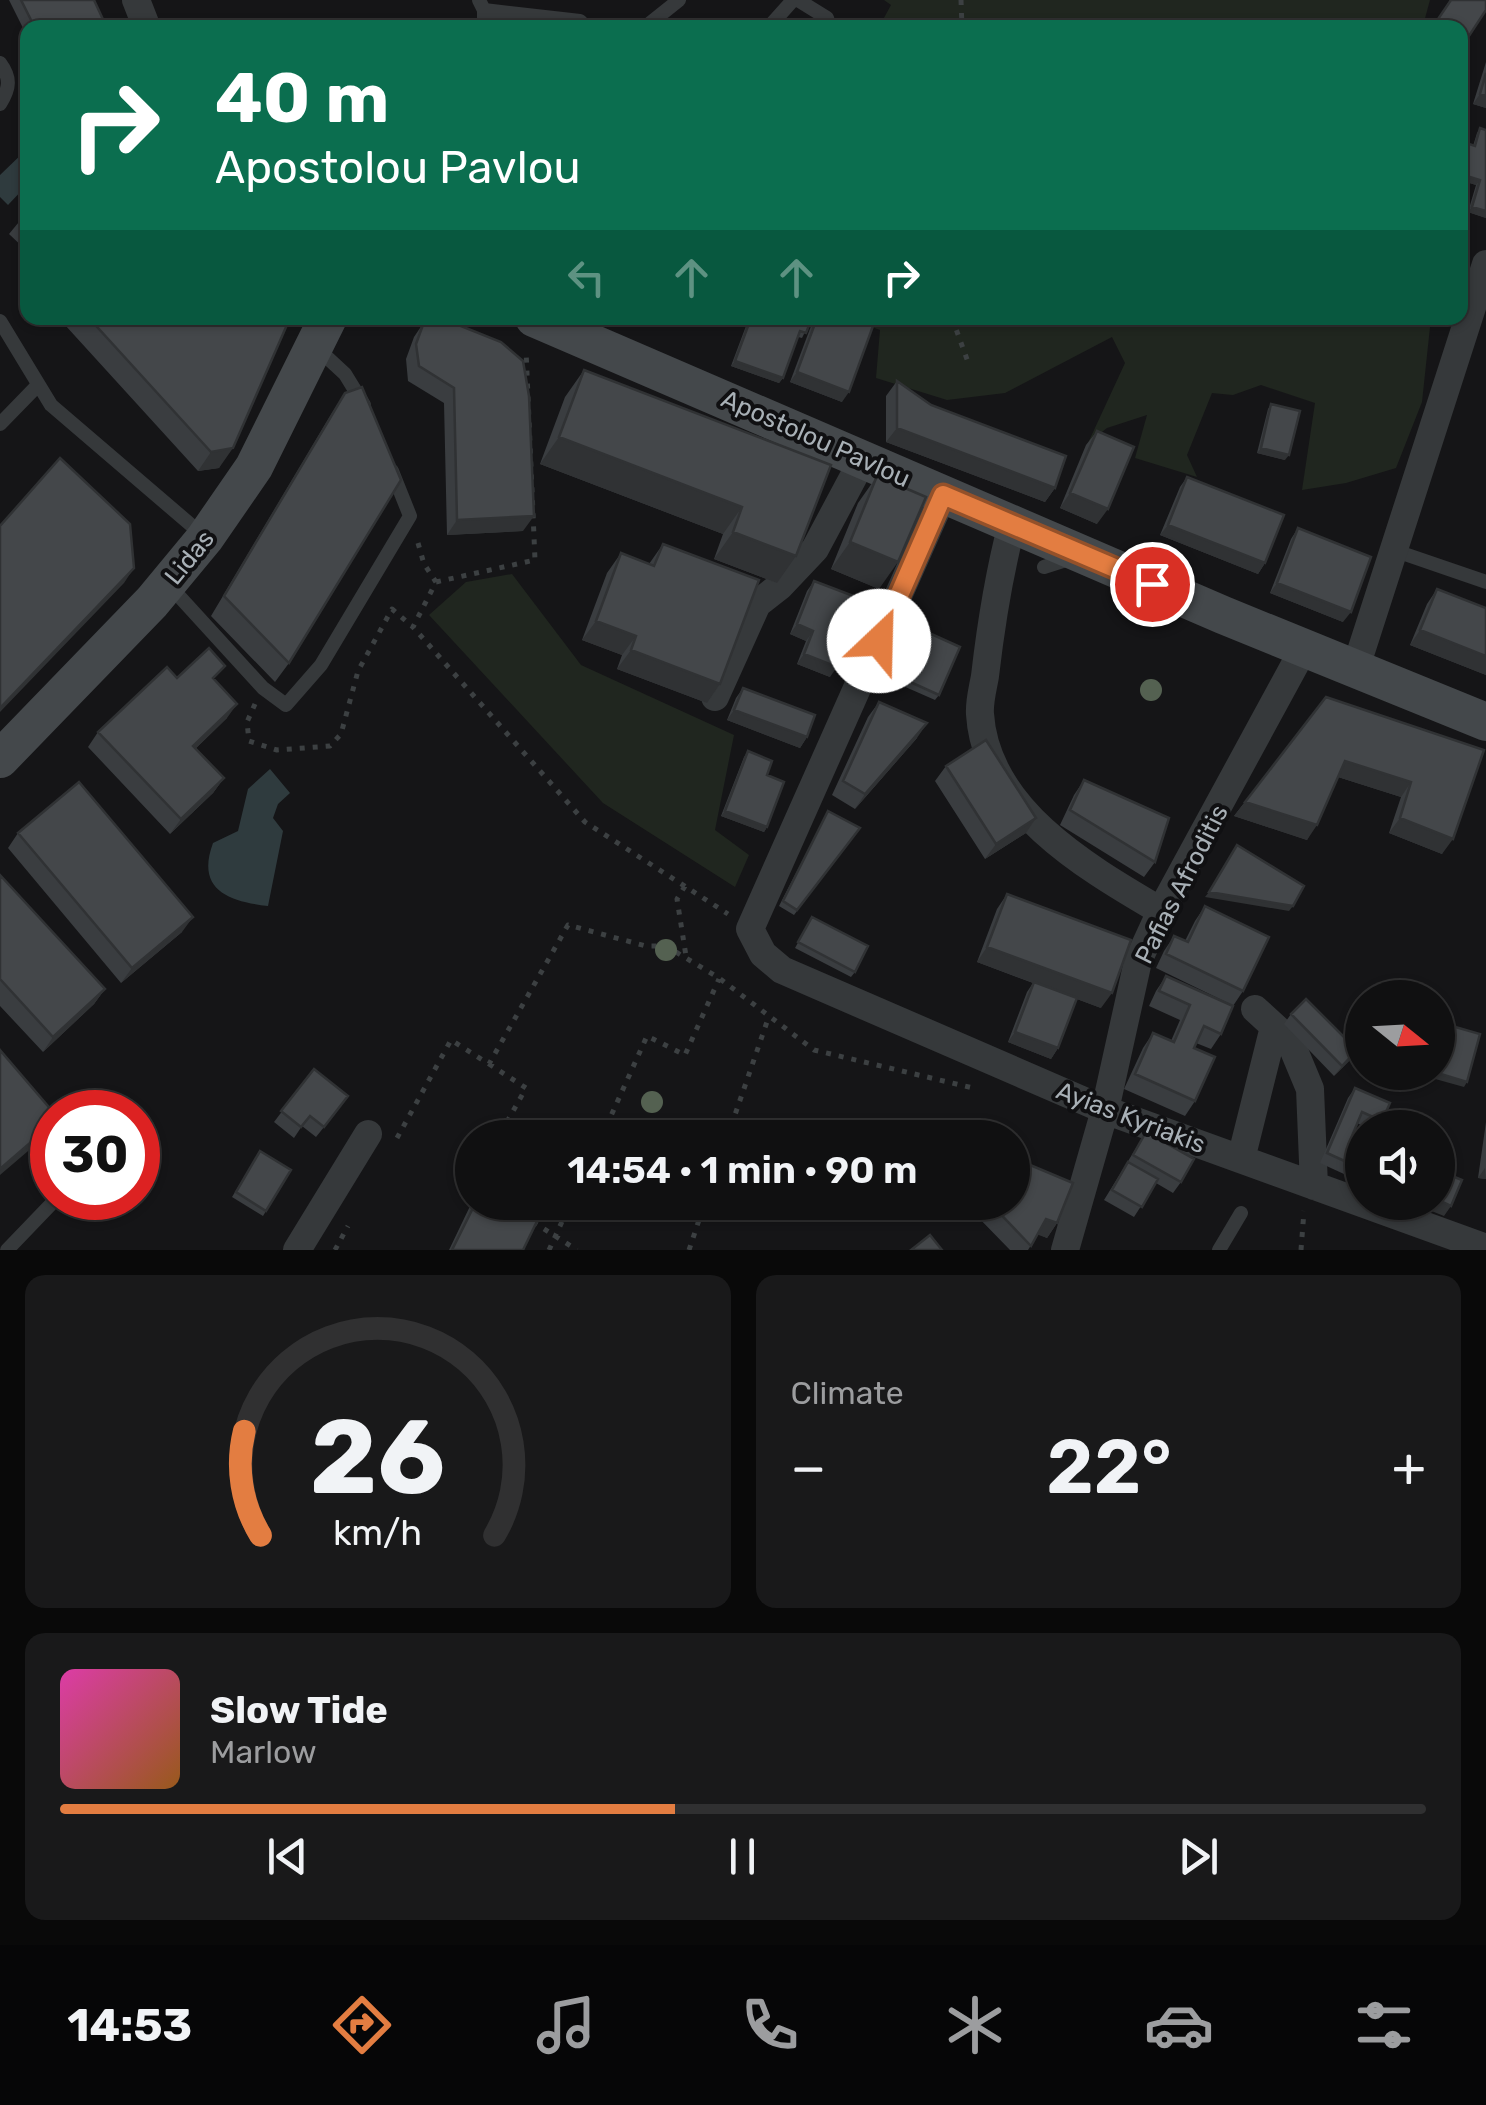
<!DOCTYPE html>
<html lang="en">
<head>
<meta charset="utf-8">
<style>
	body { margin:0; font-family:Rubik,sans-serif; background:#19191a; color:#f1f3f6; height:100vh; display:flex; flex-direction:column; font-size:38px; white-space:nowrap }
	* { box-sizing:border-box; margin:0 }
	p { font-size:32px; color:#9c9d9f }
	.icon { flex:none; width:55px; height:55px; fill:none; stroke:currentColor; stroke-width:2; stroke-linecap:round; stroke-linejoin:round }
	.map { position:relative; height:1250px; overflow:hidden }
	.panel { display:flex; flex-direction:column; gap:25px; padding:25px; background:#090909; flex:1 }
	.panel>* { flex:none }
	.top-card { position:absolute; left:20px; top:20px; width:1448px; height:305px; border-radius:20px; box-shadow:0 2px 8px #0004,0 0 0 2px #303031; background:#0b6e4f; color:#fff; overflow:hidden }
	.needle { width:65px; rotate:108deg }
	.fabs { position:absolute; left:1345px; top:980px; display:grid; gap:20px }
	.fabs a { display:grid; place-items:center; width:110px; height:110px; border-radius:50%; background:#101011; box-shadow:0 2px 8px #0004,0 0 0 2px #303031; font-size:50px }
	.speed { position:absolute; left:30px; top:1090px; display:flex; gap:20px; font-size:50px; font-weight:700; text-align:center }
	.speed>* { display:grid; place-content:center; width:130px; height:130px; border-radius:50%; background:#101011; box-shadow:0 2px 8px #0004,0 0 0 2px #303031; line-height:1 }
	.speed .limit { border:15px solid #d22; background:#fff; color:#111 }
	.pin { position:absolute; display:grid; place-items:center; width:85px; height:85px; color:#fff; margin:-42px; border:5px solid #fff; border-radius:50%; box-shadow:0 2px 10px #0007 }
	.me { position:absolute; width:110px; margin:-55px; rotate:24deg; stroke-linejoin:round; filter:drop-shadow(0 0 8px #0008) }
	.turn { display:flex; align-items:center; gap:35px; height:210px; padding:0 30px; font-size:45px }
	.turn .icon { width:130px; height:130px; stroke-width:2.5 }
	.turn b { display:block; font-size:70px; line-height:85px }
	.lanes { display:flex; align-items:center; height:95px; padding:0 30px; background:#0003; justify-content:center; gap:50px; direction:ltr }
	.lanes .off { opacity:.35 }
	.big { font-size:75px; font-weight:600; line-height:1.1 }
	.panel .widget { flex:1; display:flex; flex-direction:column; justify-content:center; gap:15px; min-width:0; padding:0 35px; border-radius:20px; background:#19191a }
	.panel .dial { align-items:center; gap:0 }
	.dial svg { height:260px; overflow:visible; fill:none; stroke:#303031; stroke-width:7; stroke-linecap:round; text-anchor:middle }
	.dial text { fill:#f1f3f6; stroke:none }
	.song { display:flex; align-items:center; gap:30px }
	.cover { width:120px; height:120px; border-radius:15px; background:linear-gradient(135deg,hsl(320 70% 55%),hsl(30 70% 35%)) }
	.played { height:10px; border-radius:5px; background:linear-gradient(90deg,#e37d41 45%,#303031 45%) }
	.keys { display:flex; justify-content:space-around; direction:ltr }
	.heat { display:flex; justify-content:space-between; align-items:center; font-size:55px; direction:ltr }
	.panel .tiles { flex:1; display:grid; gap:25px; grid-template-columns:1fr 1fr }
	.widget:last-child { grid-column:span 2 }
	.trip { position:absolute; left:455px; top:1120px; width:575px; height:100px; border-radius:50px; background:#101011; box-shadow:0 2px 8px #0004,0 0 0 2px #303031; font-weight:600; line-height:100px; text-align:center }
	.tab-bar { display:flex; height:160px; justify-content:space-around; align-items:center; background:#060607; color:#9c9d9f }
	.tab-bar .icon { width:70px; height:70px }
	.tab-bar .on { color:#e37d41 }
	.tab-bar b { font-size:45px; color:#f1f3f6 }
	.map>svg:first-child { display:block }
	.green { fill:#20261f }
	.water { fill:#2f3b3e }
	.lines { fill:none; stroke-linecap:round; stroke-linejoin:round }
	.path { stroke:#3c4042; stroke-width:5; stroke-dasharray:5 8; stroke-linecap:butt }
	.lane { stroke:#36393b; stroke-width:14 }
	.street { stroke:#36393b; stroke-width:28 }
	.secondary { stroke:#44484b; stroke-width:38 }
	.tree { fill:#546151 }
	.wall { fill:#3a3d40 }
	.shaded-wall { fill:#303234 }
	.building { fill:#44474a; stroke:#303234; stroke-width:2.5 }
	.route-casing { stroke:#94512a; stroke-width:25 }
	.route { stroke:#e37d41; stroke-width:18 }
	.labels { text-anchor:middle; stroke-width:8; stroke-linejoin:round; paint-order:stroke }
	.street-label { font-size:25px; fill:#a8b0b6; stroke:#101012 }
</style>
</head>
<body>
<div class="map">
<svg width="1486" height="1250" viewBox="0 0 1486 1250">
	<rect width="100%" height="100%" fill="#151517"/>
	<!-- green -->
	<path class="green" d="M884 0H1430L1424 22 1428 27H879L891 5Z
		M848 318H1431L1422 402 1396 468 1346 483 1302 490 1315 403 1261 385 1233 395 1212 393 1187 455 1197 477 1135 458 1147 415 1107 428 1088 443 1125 363 1112 337 1005 393 947 400 876 378 880 330Z
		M512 574 581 665 734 735 715 830 749 855 735 887 603 803 429 615 466 582Z"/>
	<!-- water -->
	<path class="water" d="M27 149V185L8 205 0 197V175Z
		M270 769 290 793 278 804 273 818 283 831 268 906C227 901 196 889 213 843L238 831 248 789Z"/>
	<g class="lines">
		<!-- path -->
		<path class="path" d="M961 0 962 28
			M952 318 968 362
			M418 543 424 564 436 582 413 627 585 822 728 914
			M436 582 535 560 526 350
			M255 704 247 722 249 741 277 750 330 746 341 734 358 671 392 609 413 627
			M685 886 677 899 686 956
			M489 1064 526 1088 498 1138
			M397 1138 451 1040 489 1064 568 925 646 946H666L719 978 814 1050 973 1088
			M601 1138 647 1036 685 1055 719 979
			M727 1138 769 1016
			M472 1191V1189
			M533 1222 577 1250
			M335 1250 348 1226
			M549 1250 571 1202
			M689 1250 705 1202
			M1301 1250 1304 1211"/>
		<!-- lane -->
		<path class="lane" d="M479 0 484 10V28
			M798 0 827 18 830 28
			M484 10 580 21 587 28
			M644 28 679 0
			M768 28 793 0
			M0 63C11 78 10 88 0 104
			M0 321 51 405 205 537
			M318 349 345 374 364 405
			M0 424 37 386
			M1393 550 1486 582
			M1044 567 1072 558
			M168 584 263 688 286 705 321 665 410 516 392 471
			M7 1250 57 1198
			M1219 1250 1241 1213"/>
		<!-- street -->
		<path class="street" d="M136 0 147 28
			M943 495 750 929 763 954 782 970 1105 1110 1486 1248
			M1012 524C999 574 991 624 985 676 983 688 979 702 980 714 986 810 1088 868 1161 911
			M1355 670 1486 264
			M715 697 757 604 780 586 815 549 863 459
			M1255 1009 1290 1041 1310 1089 1314 1186
			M1241 1159 1274 1027
			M297 1250 368 1134
			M1065 1250 1105 1110 1138 961 1161 911 1304 648"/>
		<!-- secondary -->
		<path class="secondary" d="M534 318 1223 615 1486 722
			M0 759 152 602 205 538 254 467 328 318"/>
	</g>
	<!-- trees -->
	<g class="tree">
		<circle cx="1151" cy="690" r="11"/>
		<circle cx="666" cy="950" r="11"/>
		<circle cx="652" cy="1102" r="11"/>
	</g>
	<!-- wall -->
	<path class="wall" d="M9 0H94L107 28H28V38Z
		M1450 0 1486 10 1461 47 1460 28H1432Z
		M1486 62V108L1473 104Z
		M1480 128 1486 218 1468 212 1476 185 1460 180V141L1473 146 1477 133Z
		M28 211V252L9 234Z
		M69 318H290L219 468 198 471 65 325Z
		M749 318H812L802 338 798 337 783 378 779 383 731 366Z
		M814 318H850L842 402 790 382Z
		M424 322 523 531 447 535 444 403 408 381 406 359 414 337Z
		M584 370 831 465 777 583 714 559 723 534 540 464 565 397Z
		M897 381 1055 488 1045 502 886 442V396Z
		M345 393 289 663 275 682 211 616 332 413Z
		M1271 404 1285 460 1257 453 1268 409Z
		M1097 431V524L1060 508 1086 445Z
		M877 476 879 589 831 569 858 503Z
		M1187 477 1265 563 1258 574 1160 535 1180 487Z
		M1298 528 1343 622 1270 593 1291 539Z
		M663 544 720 684 707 703 617 669 622 655 582 640 607 573 621 553 649 564Z
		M814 581 830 677 797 664 806 641 790 634 807 591Z
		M1437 589 1486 608V675L1410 645 1427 604Z
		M918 628 939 695 935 700 894 682Z
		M177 678 215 680 227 718 196 748 224 778 213 793 170 834 88 747 98 732Z
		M743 688 807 737 800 748 727 720 736 698Z
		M1326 697 1484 750 1442 854 1389 833 1401 797 1338 777 1307 840 1234 816Z
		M879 702 917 738 855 809 832 795 868 717Z
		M748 751 767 775V827L764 832 721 816 744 757Z
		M946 766 1026 833 985 859 935 781Z
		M1084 780 1155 862 1144 877 1060 825 1074 795Z
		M828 811 860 828 794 915 779 906Z
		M18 833 182 932 121 983 8 848Z
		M0 875 105 989 94 1004 43 1052 0 1006Z
		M1007 894 1101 1008 1077 999 1058 1048 1051 1059 1008 1042 1027 992 1033 983 977 962 997 909Z
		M1205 906 1243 991 1233 1006 1221 1034 1211 1049 1196 1043 1194 1048 1195 1101 1185 1116 1124 1089 1143 1048 1153 1033 1171 1041 1180 1020 1149 1006 1156 991 1166 976 1230 1004 1156 968 1164 951 1174 936 1185 941 1195 921Z
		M812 917 855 972 851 977 795 948Z
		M1291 1014 1350 1060 1334 1076 1284 1024Z
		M314 1069 341 1106 316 1137 302 1126 294 1138 274 1122Z
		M1355 1088 1382 1121 1377 1128H1367L1357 1123 1349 1143 1362 1149V1172L1357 1180 1320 1163 1348 1098Z
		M1486 1122V1179L1478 1178Z
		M1146 1132 1181 1182 1173 1193 1156 1183 1134 1217 1104 1200Z
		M260 1151 291 1170 263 1216 232 1197Z
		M1023 1162 1057 1223 1047 1238 1038 1234 1028 1250H1010L974 1213 979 1202H1012L1016 1173Z
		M472 1202H525L523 1207V1250H449Z"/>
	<!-- shaded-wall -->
	<path class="shaded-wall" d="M1480 94 1486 96V108L1473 104Z
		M1460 174 1480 180 1476 185 1460 180Z
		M1472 207 1486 211V218L1468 212Z
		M735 361 783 378 779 383 731 366Z
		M797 372 849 392 842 402 790 382Z
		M897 428 1055 488 1045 502 886 442Z
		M559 437 742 507 723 534 540 464Z
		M233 448 219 468 198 471 211 452Z
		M1261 448 1289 455 1285 460 1257 453Z
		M1070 493 1108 509 1097 524 1060 508Z
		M534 516 523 531 447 535 457 520Z
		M1168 525 1265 563 1258 574 1160 535Z
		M733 532 796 556 777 583 714 559Z
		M850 542 898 562 879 589 831 569Z
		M134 568 124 583 0 712V708Z
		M1277 583 1351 612 1343 622 1270 593Z
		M596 621 636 636 622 655 582 640Z
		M797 624 813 631 806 641 790 634Z
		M1420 630 1486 656V675L1410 645Z
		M631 650 720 684 707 703 617 669Z
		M804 654 837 667 830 677 797 664Z
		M237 704 227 718 183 761 193 746Z
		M734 710 807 737 800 748 727 720Z
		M927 723 917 738 855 809 865 794Z
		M1345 761 1411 782 1401 797 1335 776Z
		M224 778 213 793 170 834 181 819Z
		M1245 802 1317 825 1307 840 1234 816Z
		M725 811 767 827 764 832 721 816Z
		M1036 818 1026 833 985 859 996 844Z
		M1400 818 1453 839 1442 854 1389 833Z
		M1209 892 1293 906 1289 911 1205 897Z
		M193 917 182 932 121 983 132 968Z
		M987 947 1112 993 1101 1008 977 962Z
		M105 989 94 1004 43 1052 53 1037Z
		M1015 1032 1058 1048 1051 1059 1008 1042Z
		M1357 1050 1350 1060 1334 1076 1342 1066Z
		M1431 1072H1434L1467 1082 1464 1087 1428 1077Z
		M52 1124V1128L48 1134 0 1175V1169Z
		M1485 1168 1486 1179 1478 1178Z
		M1438 1200 1451 1206 1444 1216 1424 1208 1428 1202H1438Z
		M1046 1219 1057 1223 1047 1238 1036 1234Z"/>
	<!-- building -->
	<path class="building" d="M21 0H94L107 28H35Z
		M1451 0H1486V10L1465 42 1460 38V28H1443L1436 22Z
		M1486 73V96L1480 94Z
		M1480 128 1486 130V211L1472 207 1480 180 1460 174V141L1475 146Z
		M28 211V227L20 219Z
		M1460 266 1468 269 1460 289Z
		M89 318H290L233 448 211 452Z
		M751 318H812L806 333 800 331 783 378 735 361Z
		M817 318H850L873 326 849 392 797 372Z
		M446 320 501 342 523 361 529 396 534 516 457 520 454 388 419 366 416 344 424 322Z
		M584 370 831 465 796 556 733 532 742 507 559 437Z
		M897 381 931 405 1066 456 1055 488 897 428Z
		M362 387 401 480 289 663 224 596 345 393Z
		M1271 404 1300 411 1289 455 1261 448Z
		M1097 431 1134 447 1108 509 1070 493Z
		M60 458 130 524 134 568 0 708V526Z
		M877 476 926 497 898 562 850 542Z
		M1187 477 1284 515 1265 563 1168 525Z
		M1298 528 1371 557 1351 612 1277 583Z
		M663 544 759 580 720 684 631 650 636 636 596 621 621 553 654 566Z
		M814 581 864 600 837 667 804 654 813 631 797 624Z
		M1437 589 1486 608V656L1420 630Z
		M918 628 960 647 939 695 897 676Z
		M209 648 225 666 213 678 237 704 193 746 224 778 181 819 98 732 167 667 177 678Z
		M743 688 815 715 807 737 734 710Z
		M1326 697 1484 750 1453 839 1400 818 1411 782 1345 761 1317 825 1245 802Z
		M879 702 927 723 865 794 843 781Z
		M986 740 1036 818 996 844 946 766Z
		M748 751 772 761 767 775 784 782 767 827 725 811Z
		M1084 780 1169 818 1155 862 1070 810Z
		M79 782 193 917 132 968 18 833Z
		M828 811 860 828 797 910 783 901Z
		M1237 845 1304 886 1293 906 1209 892Z
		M0 875 105 989 53 1037 0 979Z
		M1007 894 1131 940 1112 993 987 947Z
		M1205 906 1269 937 1243 991 1166 954 1174 936 1188 942Z
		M812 917 868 946 855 972 798 942Z
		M1166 976 1233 1006 1221 1034 1204 1026 1194 1048 1215 1057 1195 1101 1135 1074 1153 1033 1174 1042 1190 1005 1159 991Z
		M1034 982 1077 998 1058 1048 1015 1032Z
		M1306 999 1357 1050 1342 1066 1291 1014Z
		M1445 1024 1480 1034 1467 1082 1434 1072H1438V1050Z
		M0 1050 53 1112 52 1124 0 1169Z
		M314 1069 348 1096 324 1127 310 1116 301 1127 281 1111Z
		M1355 1088 1390 1103 1382 1121 1362 1112 1349 1143 1362 1149V1169L1327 1153Z
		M978 1126 998 1134 996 1138H973Z
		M1146 1132 1194 1159 1181 1182 1133 1155Z
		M1438 1148 1450 1153 1442 1172 1462 1180 1451 1206 1438 1200Z
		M260 1151 291 1170 266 1211 236 1192Z
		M1023 1162 1073 1183 1057 1223 1046 1219 1031 1246 989 1202H1012V1172L1018 1173Z
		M1128 1162 1158 1179 1142 1207 1112 1190Z
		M476 1202H525L523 1207 540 1215 523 1250H452Z
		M930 1235 942 1250H911Z"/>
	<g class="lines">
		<defs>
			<path id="route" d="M879 641 943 495 1152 584"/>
		</defs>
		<!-- route casing -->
		<use href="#route" class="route-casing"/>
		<!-- route -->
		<use href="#route" class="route"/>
	</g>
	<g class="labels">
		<!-- street labels -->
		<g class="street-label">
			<text transform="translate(816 438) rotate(24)" y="9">Apostolou Pavlou</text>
			<text transform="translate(189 557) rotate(-51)" y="9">Lidas</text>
			<text transform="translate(1181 884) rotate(-63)" y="9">Pafias Afroditis</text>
			<text transform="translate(1131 1117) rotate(21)" y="9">Ayias Kyriakis</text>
		</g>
	</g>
</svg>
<div class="fabs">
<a><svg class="needle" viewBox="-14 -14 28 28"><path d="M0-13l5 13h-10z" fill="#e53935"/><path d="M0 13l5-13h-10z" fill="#9c9d9f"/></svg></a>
<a><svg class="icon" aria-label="sound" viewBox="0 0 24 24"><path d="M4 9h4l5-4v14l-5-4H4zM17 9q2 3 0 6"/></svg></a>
</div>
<div class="speed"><div class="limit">30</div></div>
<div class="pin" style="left:1152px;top:584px;background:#d93025"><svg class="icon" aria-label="arrive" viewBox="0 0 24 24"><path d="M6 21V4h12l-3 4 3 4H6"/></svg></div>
<svg class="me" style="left:879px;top:641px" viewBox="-20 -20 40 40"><circle r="19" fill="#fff"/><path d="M0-13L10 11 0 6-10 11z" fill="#e37d41"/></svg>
<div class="trip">14:54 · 1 min · 90 m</div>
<div class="top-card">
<div class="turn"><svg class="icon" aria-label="right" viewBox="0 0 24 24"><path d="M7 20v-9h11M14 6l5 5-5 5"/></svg><div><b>40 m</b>Apostolou Pavlou</div></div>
<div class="lanes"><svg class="icon off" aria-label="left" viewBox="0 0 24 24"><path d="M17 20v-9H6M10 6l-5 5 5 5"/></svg><svg class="icon off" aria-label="ahead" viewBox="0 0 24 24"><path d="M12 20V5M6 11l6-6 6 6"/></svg><svg class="icon off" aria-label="ahead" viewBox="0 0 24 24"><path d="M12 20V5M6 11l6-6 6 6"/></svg><svg class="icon" aria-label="right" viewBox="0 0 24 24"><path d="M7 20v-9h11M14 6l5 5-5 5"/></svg></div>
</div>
</div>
<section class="panel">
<div class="tiles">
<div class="widget dial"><svg viewBox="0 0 100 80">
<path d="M14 69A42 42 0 1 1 86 69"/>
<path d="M14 69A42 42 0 0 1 9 37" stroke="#e37d41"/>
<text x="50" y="56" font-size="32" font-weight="700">26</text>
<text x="50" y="72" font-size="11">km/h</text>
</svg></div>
<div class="widget"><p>Climate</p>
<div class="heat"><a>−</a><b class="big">22°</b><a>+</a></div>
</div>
<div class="widget">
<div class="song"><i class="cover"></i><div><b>Slow Tide</b><p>Marlow</p></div></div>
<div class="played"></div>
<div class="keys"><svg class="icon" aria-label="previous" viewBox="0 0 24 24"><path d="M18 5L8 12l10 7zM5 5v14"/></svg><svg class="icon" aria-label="pause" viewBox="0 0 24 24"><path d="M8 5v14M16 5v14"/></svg><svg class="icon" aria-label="next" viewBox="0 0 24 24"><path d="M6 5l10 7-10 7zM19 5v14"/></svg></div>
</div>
</div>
</section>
<nav class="tab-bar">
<b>14:53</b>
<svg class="icon on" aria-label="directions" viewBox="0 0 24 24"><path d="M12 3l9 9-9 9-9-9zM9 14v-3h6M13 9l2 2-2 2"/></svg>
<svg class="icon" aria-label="music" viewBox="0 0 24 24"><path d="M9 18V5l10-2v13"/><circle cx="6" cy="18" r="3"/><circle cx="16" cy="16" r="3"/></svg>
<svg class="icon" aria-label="phone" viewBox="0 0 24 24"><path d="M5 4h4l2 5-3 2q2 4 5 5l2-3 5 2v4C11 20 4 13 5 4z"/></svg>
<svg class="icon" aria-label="climate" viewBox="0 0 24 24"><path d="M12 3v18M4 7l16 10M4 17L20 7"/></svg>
<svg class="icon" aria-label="car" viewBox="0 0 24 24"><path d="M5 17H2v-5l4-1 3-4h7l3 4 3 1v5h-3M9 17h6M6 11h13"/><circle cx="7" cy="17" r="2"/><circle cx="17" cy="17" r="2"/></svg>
<svg class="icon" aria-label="filters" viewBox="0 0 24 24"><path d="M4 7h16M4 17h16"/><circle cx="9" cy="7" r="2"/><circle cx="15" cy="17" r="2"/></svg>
</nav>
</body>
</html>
